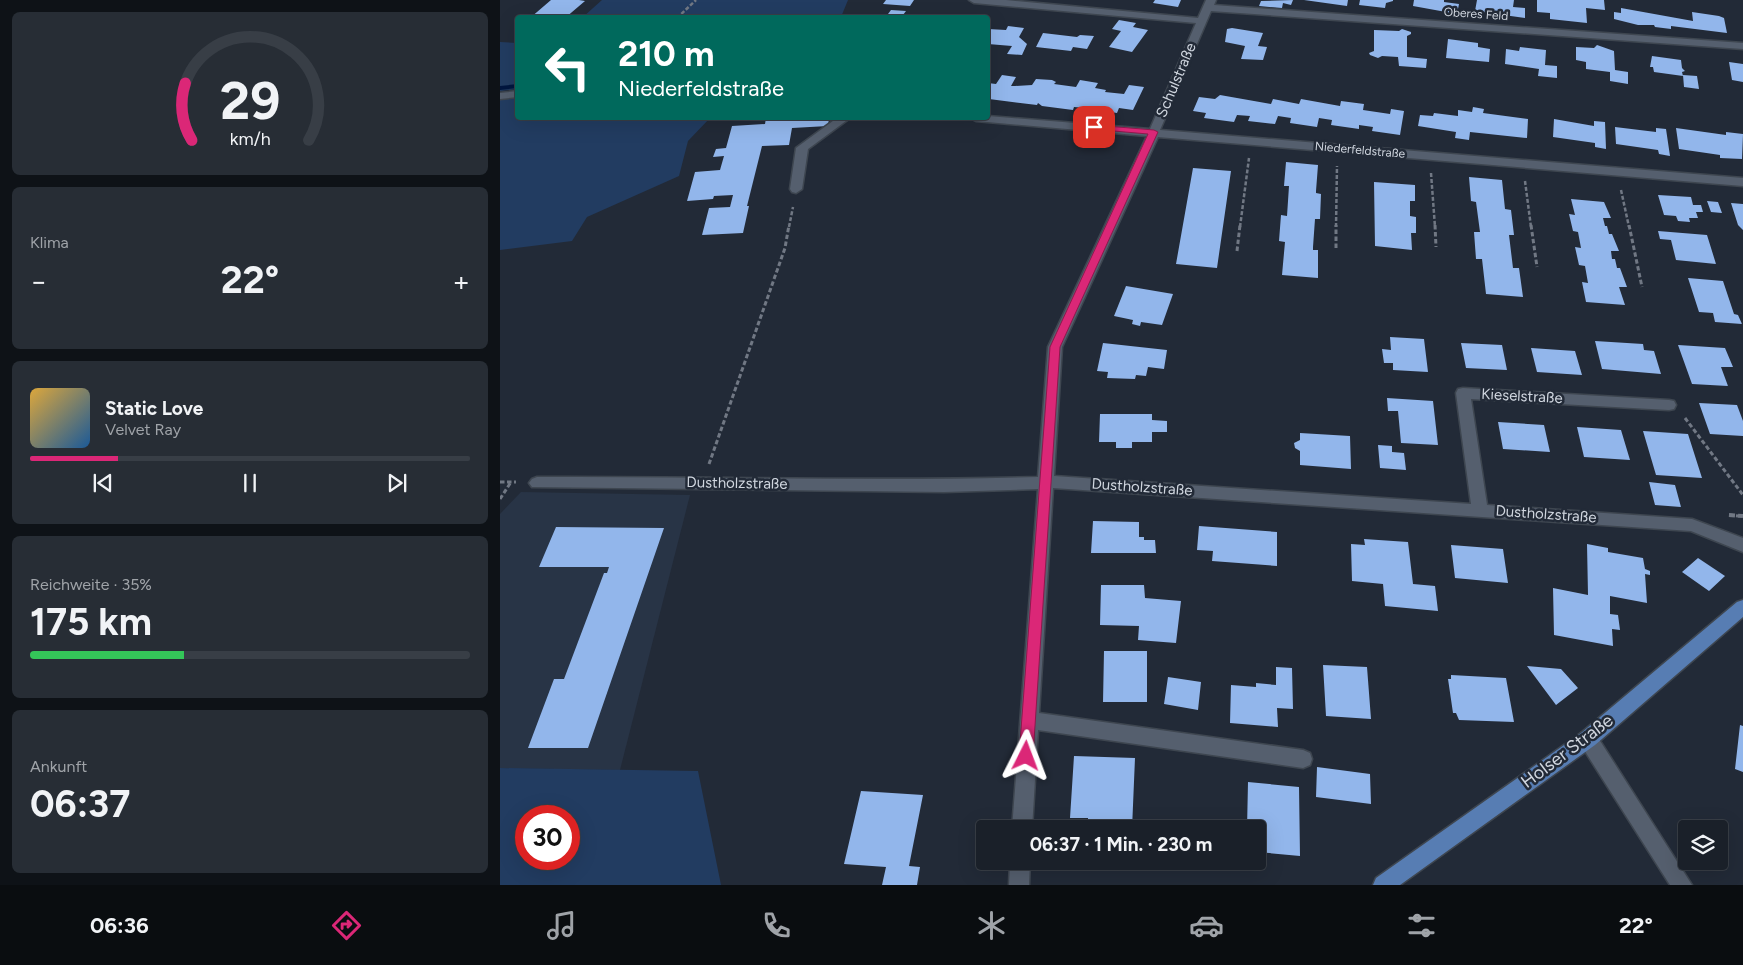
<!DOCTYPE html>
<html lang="de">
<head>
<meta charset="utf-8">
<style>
	body { margin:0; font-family:Figtree,sans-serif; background:#272d35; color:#f1f3f6; height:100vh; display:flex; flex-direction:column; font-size:19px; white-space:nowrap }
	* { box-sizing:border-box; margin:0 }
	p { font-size:16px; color:#9fa3a8 }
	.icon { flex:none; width:28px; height:28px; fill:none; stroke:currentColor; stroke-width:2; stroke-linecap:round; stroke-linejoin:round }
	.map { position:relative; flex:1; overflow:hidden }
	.sheet { display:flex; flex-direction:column; gap:12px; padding:12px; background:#0e1217; width:500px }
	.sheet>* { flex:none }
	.top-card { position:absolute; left:15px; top:15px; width:475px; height:105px; border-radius:5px; box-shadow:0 5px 20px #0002,0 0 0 1px #383e46; background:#00695c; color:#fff; overflow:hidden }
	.buttons { position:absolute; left:1178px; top:820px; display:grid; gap:10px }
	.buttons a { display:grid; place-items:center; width:50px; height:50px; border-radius:5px; background:#1a2029; box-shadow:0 5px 20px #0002,0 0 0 1px #383e46; font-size:25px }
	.speed { position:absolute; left:15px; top:805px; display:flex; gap:10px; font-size:25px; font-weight:700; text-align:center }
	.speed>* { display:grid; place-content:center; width:65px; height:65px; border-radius:50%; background:#1a2029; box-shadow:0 5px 20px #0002,0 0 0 1px #383e46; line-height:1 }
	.speed .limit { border:8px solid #d22; background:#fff; color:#111 }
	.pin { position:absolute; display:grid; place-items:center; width:42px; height:42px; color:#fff; margin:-21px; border-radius:10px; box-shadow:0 2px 8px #0006 }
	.me { position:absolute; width:55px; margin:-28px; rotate:3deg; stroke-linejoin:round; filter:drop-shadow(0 0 4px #0008) }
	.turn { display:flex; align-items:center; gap:18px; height:105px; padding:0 20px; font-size:22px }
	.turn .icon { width:65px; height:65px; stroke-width:2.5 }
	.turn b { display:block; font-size:35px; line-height:42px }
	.big { font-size:38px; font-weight:700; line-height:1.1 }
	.sheet .widget { flex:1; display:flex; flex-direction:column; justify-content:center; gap:8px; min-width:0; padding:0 18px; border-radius:8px; background:#272d35 }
	.sheet .dial { align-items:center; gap:0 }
	.dial svg { height:130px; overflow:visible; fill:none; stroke:#383e46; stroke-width:7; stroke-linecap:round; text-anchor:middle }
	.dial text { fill:#f1f3f6; stroke:none }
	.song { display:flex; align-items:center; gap:15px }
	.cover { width:60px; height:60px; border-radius:8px; background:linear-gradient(135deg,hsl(40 70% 55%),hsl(210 70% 35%)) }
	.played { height:5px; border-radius:2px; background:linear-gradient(90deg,#db2777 20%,#383e46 20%) }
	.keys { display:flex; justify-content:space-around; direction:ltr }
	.heat { display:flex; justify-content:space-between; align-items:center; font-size:28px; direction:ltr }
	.charge { height:8px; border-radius:4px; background:linear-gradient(90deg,#34c759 35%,#383e46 0) }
	.trip { position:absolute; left:476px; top:820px; width:290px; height:50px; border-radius:5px; background:#1a2029; box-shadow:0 5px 20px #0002,0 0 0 1px #383e46; font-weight:700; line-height:50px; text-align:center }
	.tabs { display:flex; height:80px; justify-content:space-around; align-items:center; background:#0a0d10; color:#9fa3a8 }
	.tabs .icon { width:35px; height:35px }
	.tabs .active { color:#db2777 }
	.tabs b { font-size:22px; color:#f1f3f6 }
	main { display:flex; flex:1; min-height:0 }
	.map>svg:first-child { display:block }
	.built { fill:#283446 }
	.green { fill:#223c61; fill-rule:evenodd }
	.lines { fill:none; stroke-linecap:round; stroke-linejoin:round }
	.stream { fill:#00163f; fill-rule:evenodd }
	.building { fill:#92b6eb }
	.minor-casing { stroke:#3e4650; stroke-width:3 }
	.major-casing { stroke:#3e4650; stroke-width:3 }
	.path-far2 { stroke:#717884; stroke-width:2.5; stroke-dasharray:4 2; stroke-linecap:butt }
	.path-far1 { stroke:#717884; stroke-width:3; stroke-dasharray:4.5 2.5; stroke-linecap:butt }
	.path { stroke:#717884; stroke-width:4; stroke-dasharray:6 3; stroke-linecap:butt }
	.minor { fill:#555f6e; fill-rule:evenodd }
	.major { fill:#577db3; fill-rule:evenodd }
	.route { fill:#db2777; stroke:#8e194d }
	.labels { text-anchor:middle; stroke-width:5; stroke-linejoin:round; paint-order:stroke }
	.far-street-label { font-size:12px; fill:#d0d6df; stroke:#222a37 }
	.street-label { font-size:15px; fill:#d0d6df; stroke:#222a37 }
	.near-street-label { font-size:18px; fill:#d0d6df; stroke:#222a37 }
</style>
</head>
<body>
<main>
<section class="sheet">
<div class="widget dial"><svg viewBox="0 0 100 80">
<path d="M14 69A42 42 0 1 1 86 69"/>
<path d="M14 69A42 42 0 0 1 10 34" stroke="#db2777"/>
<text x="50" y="56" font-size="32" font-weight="700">29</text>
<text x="50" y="72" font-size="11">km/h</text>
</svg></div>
<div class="widget"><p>Klima</p>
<div class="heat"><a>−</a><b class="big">22°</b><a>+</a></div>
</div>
<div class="widget">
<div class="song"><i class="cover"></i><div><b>Static Love</b><p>Velvet Ray</p></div></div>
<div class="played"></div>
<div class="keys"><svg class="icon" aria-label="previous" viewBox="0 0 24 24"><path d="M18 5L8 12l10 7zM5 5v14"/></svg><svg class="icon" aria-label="pause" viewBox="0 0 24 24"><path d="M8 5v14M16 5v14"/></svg><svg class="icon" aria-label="next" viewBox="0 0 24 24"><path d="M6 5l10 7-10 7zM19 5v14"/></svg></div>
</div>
<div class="widget"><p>Reichweite · 35%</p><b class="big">175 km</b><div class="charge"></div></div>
<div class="widget"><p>Ankunft</p><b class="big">06:37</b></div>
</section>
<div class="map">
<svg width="1243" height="885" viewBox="0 0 1243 885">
	<rect width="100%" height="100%" fill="#222a37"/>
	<!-- built -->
	<path class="built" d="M21 492 190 495 120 770 0 768V514Z"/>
	<!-- green -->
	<path class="green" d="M102 0H348L341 17H83Z
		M0 42 17 43V89L0 91Z
		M17 98 18 118H210L188 141 179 176 87 217 72 241 0 250V100Z
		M0 768 198 771 221 885H0ZM26 816H69V859H26Z"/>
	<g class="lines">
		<!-- stream -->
		<path class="stream" d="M18 84V88L0 90V86Z"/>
	</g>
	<!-- building -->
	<path class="building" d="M51 0H79L85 1 65 18H30Z
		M386 0H414L410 6 383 4Z
		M655 0H681L678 7 653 3Z
		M793 0 791 5 783 3 782 8 759 6 761 1Z
		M804 0H848L847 6Z
		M860 0H893V1L886 3 885 8 859 5Z
		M914 0H944V2L959 4 957 14 913 6Z
		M977 0H1014L1013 7 1025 8V18L975 11Z
		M1037 0H1104L1105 10 1086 8 1087 23 1050 19V13L1037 12Z
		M1121 8 1193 21 1192 12 1219 16 1224 18 1227 33 1171 26V29L1155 27 1154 25H1138L1114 19V12L1121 13Z
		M391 10 406 11 403 15 388 14Z
		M619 20 636 23 633 27 648 30 632 52 609 47 621 31 612 29Z
		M508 26 524 28 519 37 527 44 522 55 507 54 512 46 488 44V29L506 30Z
		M732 28 763 33 758 46 767 47 763 60 741 59 745 46 725 42 727 29Z
		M902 29 911 32V34L907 36V57L927 59 926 68 899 66 898 57 882 56 878 58 870 55 869 53 874 51V30L899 31Z
		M543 33 577 37 580 35 594 36 587 49 573 47 571 51 536 47Z
		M948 39 978 43V47L990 49 989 62 946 58Z
		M1097 45 1114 51 1115 70 1128 72V84L1110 81V72L1086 69V62L1076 60V47L1094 48Z
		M1020 47 1046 50 1045 65 1057 66V78L1038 76 1039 69 1005 64 1006 49 1019 51Z
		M1152 56 1181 60 1182 68 1185 71 1182 72 1183 76 1154 72 1153 67H1150Z
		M1229 62 1243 64V82L1232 80Z
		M502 75 516 77 511 86H515L532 85 536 79 552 80 556 82 554 84 576 87 580 80 598 83 595 88 606 90 605 92 624 94 629 85 644 87 633 110 619 108 617 113 585 108 574 107 573 110 542 106 538 103 537 105 489 99 488 101V83L496 84Z
		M1183 75 1197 76 1199 89 1184 87Z
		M720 95 771 104 773 99 799 104 801 99 840 106 841 101 864 104 863 110 890 114 891 109 904 111 900 135 872 131 873 127 859 125V129L831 125 832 120 819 118 817 127 790 123 791 118 778 116 775 124 748 121 750 116 737 115 734 122 704 118 706 113 693 111 699 97 715 99Z
		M973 107 984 109 983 113 1028 119 1027 138 970 132 969 140 955 138 956 132 918 126 920 115 933 116 934 113 958 116V110L972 112Z
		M266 118H329L328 126 292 128 289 145 262 146 247 206H249L243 233 202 235 209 208 230 207 233 195 214 196 213 199 187 201 195 172 220 170 224 156 213 157 216 149 226 148 232 126 265 124Z
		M1054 119 1094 126V121L1105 122 1106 149 1095 147V143L1053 137Z
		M1115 127 1156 132V128L1166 129 1170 156 1159 154 1158 150 1116 144Z
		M1176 128 1226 135V132L1243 134 1242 159 1220 158V155L1179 149Z
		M786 162 818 165 816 191V193L821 194 820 219H815L813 247V250H818V278L782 275 785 242 779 241 781 215 787 216 789 186H784Z
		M693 168 731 171 717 268 676 264Z
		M969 177 1002 180 1005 209 1011 210 1014 235H1009L1013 268H1019L1023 297 986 294 982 259H976L974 232H980L976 202 971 201Z
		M874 182 915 185V201H910V216L916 217V233H911L912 250 875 246Z
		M1158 195 1191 197 1193 205H1201L1203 212H1196L1198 218H1189L1190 222 1178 221 1176 216 1164 215Z
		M1071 199 1104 202 1111 218H1103L1105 226H1107L1109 234H1112L1119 251H1111L1112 259H1115L1117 268H1120L1127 287H1119L1125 305 1086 302 1082 282 1088 283 1085 266 1079 265 1075 247 1081 248 1078 232 1073 231 1069 214 1075 215Z
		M1207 201 1218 202 1222 213 1211 212Z
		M1231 203 1243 204V230L1238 225Z
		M1158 231 1207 235 1216 264 1176 260 1171 240 1160 239Z
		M1188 278 1223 281 1234 314 1238 315 1242 324 1215 322 1213 313 1199 312Z
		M626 286 673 294 662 325 641 322 640 326 632 324 633 320 614 316Z
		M890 337 924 339 928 372 893 370V363H884L882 349 891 350Z
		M1095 341 1143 344 1144 350 1154 351 1161 374 1102 369Z
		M603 343 667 350 664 369 648 367 646 376 636 375 635 379 607 378 608 372 597 371Z
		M961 343 1002 345 1007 370 966 368Z
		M1178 345 1225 348 1233 367H1221L1228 386 1192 384Z
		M1031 348 1075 351 1082 375 1037 372Z
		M887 398 933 401 938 445 901 443 898 411H888Z
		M1199 403 1237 405 1243 421V436L1210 434Z
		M600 414H652V420L667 421V432H652V442H632V448H616V442H599Z
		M998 422 1044 425 1050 452 1003 449Z
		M1077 427 1121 430 1130 460 1084 457Z
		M1143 431 1188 434 1202 478 1156 475Z
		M800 433 850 436 851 469 800 465V451L795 448 794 443 800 440Z
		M878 445 892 446V452L904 453 906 470 880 468Z
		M1149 482 1175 485 1181 507 1155 505Z
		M593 521 639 522V537H644V540H655L656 553H591Z
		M699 526 777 532V566L712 561 713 551 697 550Z
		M56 527 164 528 88 748H28L54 679H64L104 573H107L109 567H39Z
		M864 539 908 542 913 584 935 586 938 611 885 606 883 584 852 581 851 544 865 545Z
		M1087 544 1108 548V552L1143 558 1145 569 1150 571V575L1145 574 1147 603 1110 596V614L1118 615 1120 630 1112 629 1113 646 1054 635 1053 588 1088 595Z
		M951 545 1003 549 1008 583 955 578Z
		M1198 558 1225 576 1209 591 1182 572Z
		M601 585H644L645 598 681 601 676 643 638 640 639 626 600 625Z
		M604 651H647V702H603Z
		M823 665 867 667 871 719 826 716Z
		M1027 666 1061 669 1078 688 1056 705Z
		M776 667 792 668 793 709 777 708 778 727 730 723 731 685 756 687V683L776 685Z
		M951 675 1006 678 1014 722 959 720 956 713H953L948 679H951Z
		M668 677 701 682 698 710 664 704Z
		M1240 725 1243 726V772L1235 769Z
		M574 756 635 758 632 829H588V818H570Z
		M817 767 870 774 871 804 816 797Z
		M748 782 799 787 800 856 758 852V829H747Z
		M361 791 423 795 409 866 420 867 417 885H382L386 867 344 864Z"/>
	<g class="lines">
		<defs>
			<path id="minor" d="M469 0H506L698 18 706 0H716L714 5 1243 43V49L711 11 660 130 1243 178V186L658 137 562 347 554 476 971 504 956 393 958 389 963 388 1169 400 1174 401 1176 405 1174 409 1169 410 971 399 987 505 1192 519 1243 538V552L1191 531 553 488 539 713 803 750 810 753 812 759 810 765 803 768 538 730 532 829H512L538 489 444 492 32 487 29 483 32 479 37 477C204 476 371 482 538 477L548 347 647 136 476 121 470 118H488V116L650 129 696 23 474 3Z
				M18 91V97L0 99V93Z
				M337 118H350L308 149 302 189 296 193 292 192 290 189 296 148Z
				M1088 730 1095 733 1192 885H1170L1081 745 1079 739 1081 733Z
				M510 861H530L529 885H509Z"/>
			<path id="major" d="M1243 600V617L1095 745 900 885H873L876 878 1081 733 1237 602Z"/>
		</defs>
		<!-- minor casing -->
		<use href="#minor" class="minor-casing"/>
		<!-- major casing -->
		<use href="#major" class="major-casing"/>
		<!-- path-far2 -->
		<path class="path-far2" d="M177 18 196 0
			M931 173 935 227
			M1025 181 1031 227
			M1121 190 1129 227
			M289 227 293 207
			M740 227 749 158
			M836 227 837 166"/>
		<!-- path-far1 -->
		<path class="path-far1" d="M935 225 936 247
			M1031 225 1037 267
			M1129 225 1142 287
			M836 248V225
			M737 251 740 225
			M1185 418 1243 495
			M209 464 285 248 289 225
			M0 482H16
			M0 499 11 482
			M1229 515 1238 516"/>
		<!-- path -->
		<path class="path" d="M1229 515 1243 516"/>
		<!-- minor -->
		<use href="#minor" class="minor"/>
		<!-- major -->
		<use href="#major" class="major"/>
	</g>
	<!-- route -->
	<path class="route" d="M594 125 654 130 658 132 560 347 533 756 531 761 526 763 521 761 519 756 550 347 648 134 591 129 590 127Z"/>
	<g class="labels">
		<!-- far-street labels -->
		<g class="far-street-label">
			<text transform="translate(976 14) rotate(4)" y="4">Oberes Feld</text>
			<text transform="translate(860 150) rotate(5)" y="4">Niederfeldstraße</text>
		</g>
		<!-- street labels -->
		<g class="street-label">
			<text transform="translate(676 80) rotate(-67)" y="5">Schulstraße</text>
			<text transform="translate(1022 396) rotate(3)" y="5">Kieselstraße</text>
			<text transform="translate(237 483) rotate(1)" y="5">Dustholzstraße</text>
			<text transform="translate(642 487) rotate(4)" y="5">Dustholzstraße</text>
			<text transform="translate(1046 514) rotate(4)" y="5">Dustholzstraße</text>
		</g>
		<!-- near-street labels -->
		<g class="near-street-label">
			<text transform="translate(1067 751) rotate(-37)" y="6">Holser Straße</text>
		</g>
	</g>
</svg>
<div class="buttons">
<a><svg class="icon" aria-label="layers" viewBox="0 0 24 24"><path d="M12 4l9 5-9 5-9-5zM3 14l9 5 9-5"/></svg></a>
</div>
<div class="speed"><div class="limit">30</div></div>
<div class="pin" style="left:594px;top:127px;background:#d93025"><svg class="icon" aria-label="arrive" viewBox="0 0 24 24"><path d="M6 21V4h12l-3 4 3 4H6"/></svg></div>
<svg class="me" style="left:526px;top:756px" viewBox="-20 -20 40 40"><path d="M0-17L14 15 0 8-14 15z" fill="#db2777" stroke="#fff" stroke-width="4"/></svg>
<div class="trip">06:37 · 1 Min. · 230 m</div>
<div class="top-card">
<div class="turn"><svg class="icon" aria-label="left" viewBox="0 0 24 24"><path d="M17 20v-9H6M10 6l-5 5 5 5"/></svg><div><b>210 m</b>Niederfeldstraße</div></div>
</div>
</div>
</main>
<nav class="tabs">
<b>06:36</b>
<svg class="icon active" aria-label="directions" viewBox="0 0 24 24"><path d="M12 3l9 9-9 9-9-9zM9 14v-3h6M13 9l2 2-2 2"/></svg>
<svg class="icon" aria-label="music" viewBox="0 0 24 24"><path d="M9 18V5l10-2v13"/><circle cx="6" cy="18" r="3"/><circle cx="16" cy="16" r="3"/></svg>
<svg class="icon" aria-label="phone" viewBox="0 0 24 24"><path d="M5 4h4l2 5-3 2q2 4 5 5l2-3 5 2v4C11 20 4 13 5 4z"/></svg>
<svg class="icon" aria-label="climate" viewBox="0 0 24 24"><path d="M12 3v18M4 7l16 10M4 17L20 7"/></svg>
<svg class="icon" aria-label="car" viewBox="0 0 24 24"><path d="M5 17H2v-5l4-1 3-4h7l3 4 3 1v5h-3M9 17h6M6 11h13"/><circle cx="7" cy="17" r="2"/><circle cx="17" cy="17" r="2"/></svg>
<svg class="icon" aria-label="filters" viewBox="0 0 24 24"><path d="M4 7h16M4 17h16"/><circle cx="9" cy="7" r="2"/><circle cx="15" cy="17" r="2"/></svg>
<b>22°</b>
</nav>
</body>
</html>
